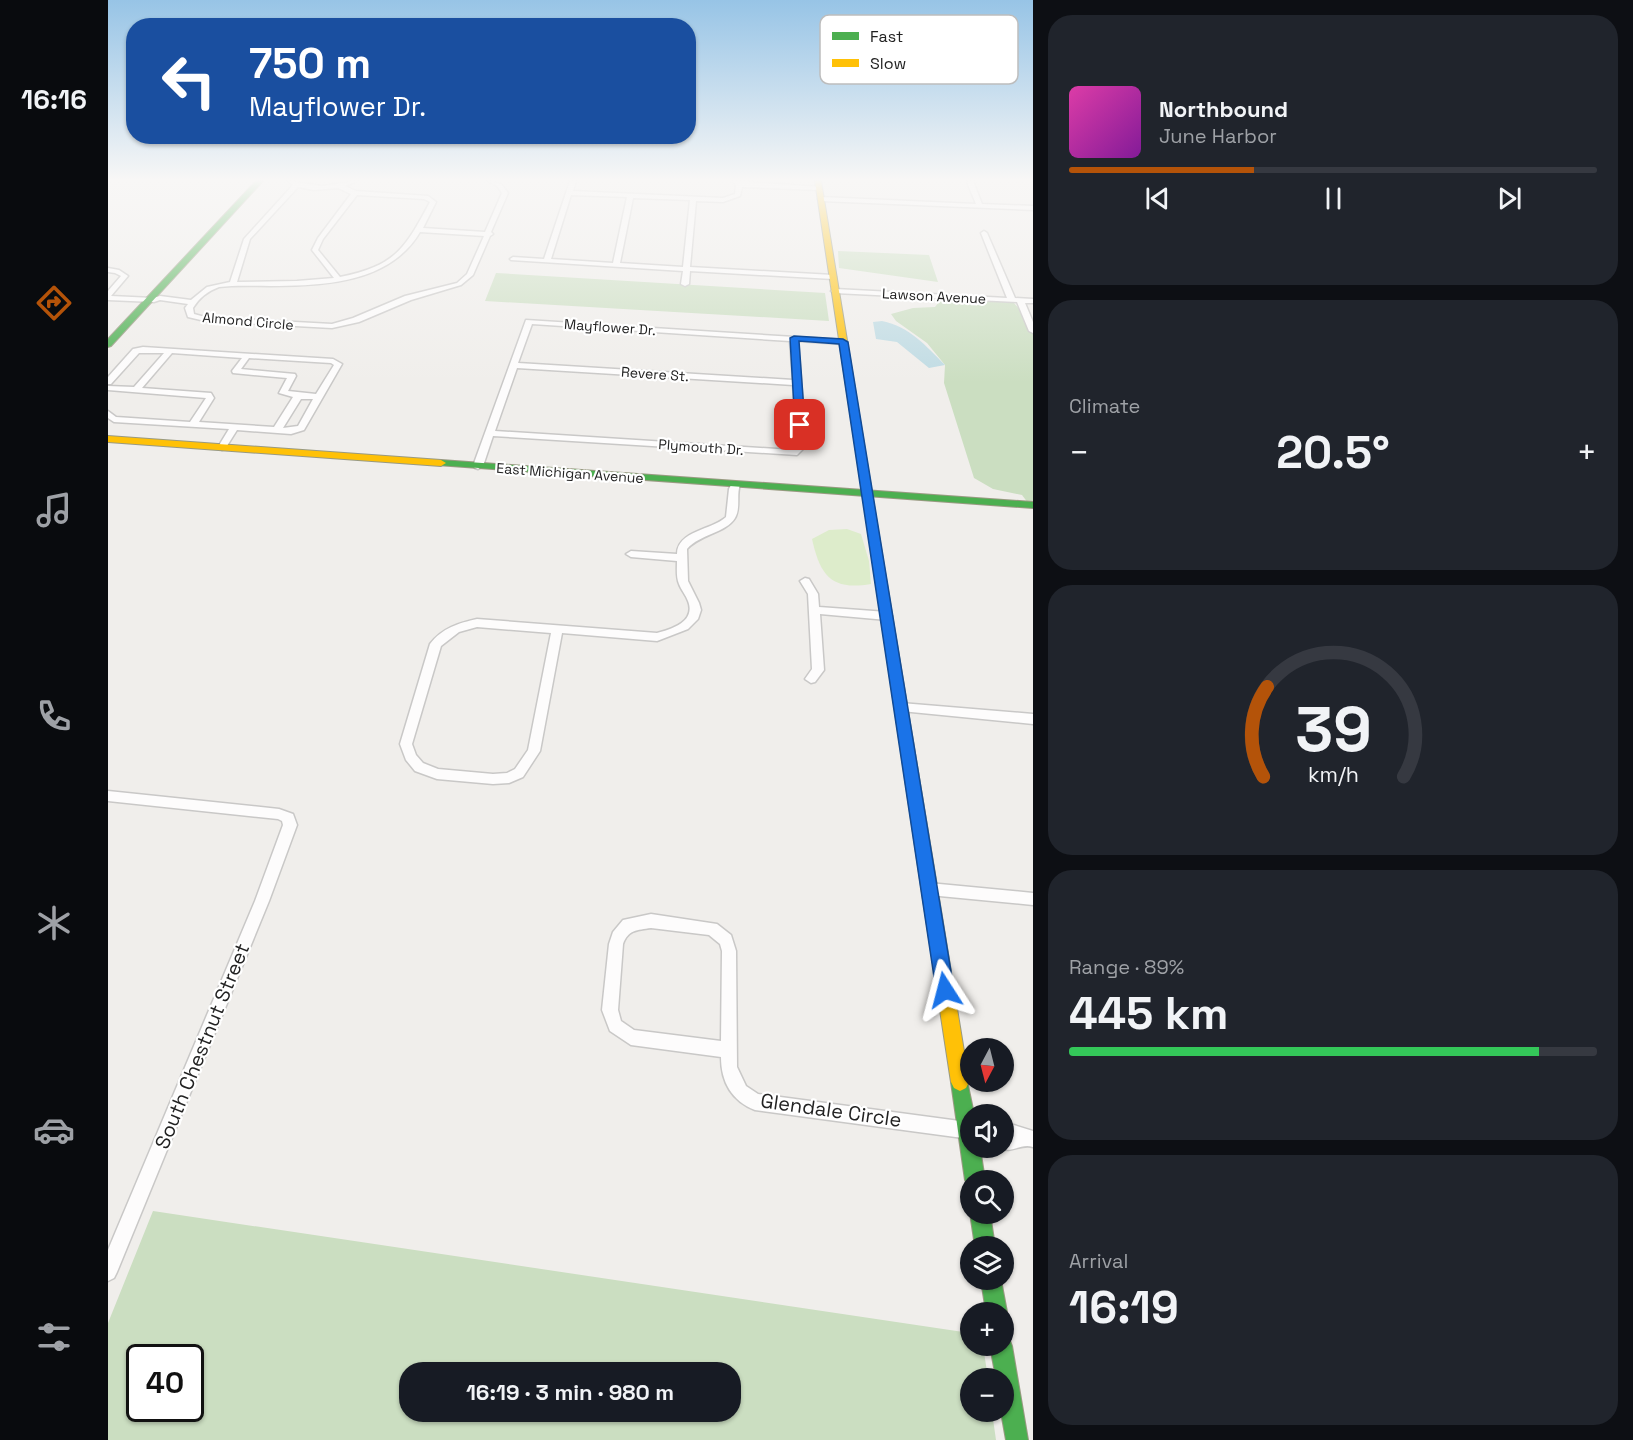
<!DOCTYPE html>
<html lang="en">
<head>
<meta charset="utf-8">
<style>
	body { margin:0; font-family:"Space Grotesk",sans-serif; background:#20242c; color:#f1f3f6; height:100vh; display:flex; flex-direction:column; font-size:22px; white-space:nowrap }
	* { box-sizing:border-box; margin:0 }
	p { font-size:20px; color:#9ea1a6 }
	.icon { flex:none; width:33px; height:33px; fill:none; stroke:currentColor; stroke-width:2; stroke-linecap:round; stroke-linejoin:round }
	.map { position:relative; flex:1; overflow:hidden }
	.panel { display:flex; flex-direction:column; gap:15px; padding:15px; background:#0d0f14; width:600px }
	.panel>* { flex:none }
	.banner { position:absolute; left:18px; top:18px; width:570px; height:126px; border-radius:24px; box-shadow:0 2px 4px #0004; background:#1a4fa0; color:#fff; overflow:hidden }
	.needle { width:39px; rotate:187deg }
	.tools { position:absolute; left:852px; top:1038px; display:grid; gap:12px }
	.tools a { display:grid; place-items:center; width:54px; height:54px; border-radius:50%; background:#171b24; box-shadow:0 2px 4px #0004; font-size:30px }
	.speed { position:absolute; left:18px; top:1344px; display:flex; gap:12px; font-size:30px; font-weight:700; text-align:center }
	.speed>* { display:grid; place-content:center; width:78px; height:78px; border-radius:50%; background:#171b24; box-shadow:0 2px 4px #0004; line-height:1 }
	.speed .limit { border:3px solid #111; border-radius:9px; background:#fff; color:#111 }
	.pin { position:absolute; display:grid; place-items:center; width:51px; height:51px; color:#fff; margin:-26px; border-radius:12px; box-shadow:0 3px 9px #0006 }
	.me { position:absolute; width:66px; margin:-33px; rotate:351deg; stroke-linejoin:round; filter:drop-shadow(0 0 4px #0008) }
	.turn { display:flex; align-items:center; gap:21px; height:126px; padding:0 24px; font-size:27px }
	.turn .icon { width:78px; height:78px; stroke-width:2.5 }
	.turn b { display:block; font-size:42px; line-height:51px }
	.big { font-size:45px; font-weight:700; line-height:1.1 }
	.panel .tile { flex:1; display:flex; flex-direction:column; justify-content:center; gap:9px; min-width:0; padding:0 21px; border-radius:24px; background:#20242c }
	.panel .dial { align-items:center; gap:0 }
	.dial svg { height:156px; overflow:visible; fill:none; stroke:#363941; stroke-width:7; stroke-linecap:round; text-anchor:middle }
	.dial text { fill:#f1f3f6; stroke:none }
	.song { display:flex; align-items:center; gap:18px }
	.cover { width:72px; height:72px; border-radius:9px; background:linear-gradient(135deg,hsl(320 70% 55%),hsl(290 70% 35%)) }
	.played { height:6px; border-radius:3px; background:linear-gradient(90deg,#b45309 35%,#363941 35%) }
	.keys { display:flex; justify-content:space-around; direction:ltr }
	.heat { display:flex; justify-content:space-between; align-items:center; font-size:33px; direction:ltr }
	.charge { height:9px; border-radius:4px; background:linear-gradient(90deg,#34c759 89%,#363941 0) }
	.trip { position:absolute; left:291px; top:1362px; width:342px; height:60px; border-radius:24px; background:#171b24; box-shadow:0 2px 4px #0004; font-weight:700; line-height:60px; text-align:center }
	main { display:flex; flex:1; min-height:0 }
	.dock { display:flex; flex-direction:column; width:108px; justify-content:space-around; align-items:center; background:#090b0e; color:#9ea1a6 }
	.dock .icon { width:42px; height:42px }
	.dock .current { color:#b45309 }
	.dock b { font-size:27px; color:#f1f3f6 }
	.map>svg:first-child { display:block }
	.grass { fill:#ddeccb }
	.forest { fill:#cbdec1; fill-rule:evenodd }
	.water { fill:#bfdbe3 }
	.lines { fill:none; stroke-linecap:round; stroke-linejoin:round }
	.street-casing { stroke:#c9c8c7; stroke-width:3 }
	.fast-casing { stroke:#999a82; stroke-width:2 }
	.slow-casing { stroke:#999a82; stroke-width:2 }
	.street { fill:#fdfcfc; fill-rule:evenodd }
	.fast { fill:#4caf50; fill-rule:evenodd }
	.slow { fill:#ffc107; fill-rule:evenodd }
	.route { fill:#1a73e8; stroke:#114b97; stroke-width:1.5 }
	.labels { text-anchor:middle; stroke-width:4.5; stroke-linejoin:round; paint-order:stroke }
	.far-street-label { font-size:14px; fill:#222; stroke:#fff }
	.near-street-label { font-size:20px; fill:#222; stroke:#fff }
	.key { fill:#fff; stroke:#bdbdbd; stroke-width:1.5 }
	.key-label { font-size:16px; fill:#222 }
</style>
</head>
<body>
<main>
<nav class="dock">
<b>16:16</b>
<svg class="icon current" aria-label="directions" viewBox="0 0 24 24"><path d="M12 3l9 9-9 9-9-9zM9 14v-3h6M13 9l2 2-2 2"/></svg>
<svg class="icon" aria-label="music" viewBox="0 0 24 24"><path d="M9 18V5l10-2v13"/><circle cx="6" cy="18" r="3"/><circle cx="16" cy="16" r="3"/></svg>
<svg class="icon" aria-label="phone" viewBox="0 0 24 24"><path d="M5 4h4l2 5-3 2q2 4 5 5l2-3 5 2v4C11 20 4 13 5 4z"/></svg>
<svg class="icon" aria-label="climate" viewBox="0 0 24 24"><path d="M12 3v18M4 7l16 10M4 17L20 7"/></svg>
<svg class="icon" aria-label="car" viewBox="0 0 24 24"><path d="M5 17H2v-5l4-1 3-4h7l3 4 3 1v5h-3M9 17h6M6 11h13"/><circle cx="7" cy="17" r="2"/><circle cx="17" cy="17" r="2"/></svg>
<svg class="icon" aria-label="filters" viewBox="0 0 24 24"><path d="M4 7h16M4 17h16"/><circle cx="9" cy="7" r="2"/><circle cx="15" cy="17" r="2"/></svg>
</nav>
<div class="map">
<svg width="925" height="1440" viewBox="0 0 925 1440">
	<rect width="100%" height="100%" fill="#f0eeeb"/>
	<!-- grass -->
	<path class="grass" d="M739 529 753 534 761 561 763 584C723 591 712 575 704 539L721 530Z"/>
	<!-- forest -->
	<path class="forest" d="M730 251 821 255 830 282 731 268Z
		M388 273 717 293 721 321 377 301Z
		M838 293 905 302 925 324V503H920L914 495 885 489 866 478 836 383 837 365 819 343 788 321 783 314 805 308 827 307Z
		M45 1211 862 1333V1346H875L880 1378H862V1412H884L888 1440H0V1323ZM32 1358H82V1408H32ZM302 1372H622V1412H302Z"/>
	<!-- water -->
	<path class="water" d="M774 321C802 327 817 345 837 365L821 368 789 342 768 339 765 322Z"/>
	<g class="lines">
		<defs>
			<path id="street" d="M180 181 214 186 249 181 237 186 248 191 320 196 328 202 315 228 377 232 394 193 389 186 380 181 393 184 400 193 383 232 385 234 382 236 365 275 353 285 303 300 251 322 224 328 97 321 80 317 77 308 80 304 52 300 46 302 0 300V291L13 276 7 273 0 272V268L11 270 20 276 3 296 45 298 52 296 83 300 99 287 122 282 136 239 185 185ZM190 187 206 190 230 188 243 194 210 238 204 250 226 278 189 281 129 282 142 239ZM249 195 316 199 322 202C297 249 287 266 232 277L210 250 215 239ZM312 232 376 236 359 274 349 283 297 296 245 318 224 324 97 317 86 314 85 308C91 298 100 291 111 287 128 285 145 286 162 286 216 286 282 283 312 232Z
				M462 181H468L465 191 615 198 627 194 628 185 625 181 713 187 711 190 634 187 632 196 615 202 588 201 582 267 725 275 728 277 725 279 582 271 581 284 577 286 573 284 575 271 403 260 402 259 405 257 436 259ZM463 195 519 197 505 263 443 259ZM525 198 582 200 575 267 512 263Z
				M865 181 874 204 925 206V210L713 201 710 199 713 197 868 204 859 182Z
				M876 231 879 233 907 298 925 299V303H917L925 322V333L921 331 909 302 727 293 723 291 727 289 899 298 873 233Z
				M418 320 735 340 739 342 735 344 690 341 698 446 689 455 385 436 375 466 370 469 367 468 365 466ZM424 324 682 341 685 380 410 363ZM409 368 685 385 690 445 684 450 387 431Z
				M35 347 225 359 234 364 196 430 183 434 129 430 117 449 114 450 110 447 121 429 6 422 0 418V411L8 417 82 422 98 398 0 390V386L26 387 56 353H31L3 384H0V377L25 349ZM64 353 134 358 124 371 125 373 179 378 171 393 185 397 166 427 91 422 106 398 103 393 34 388ZM141 358 223 363 226 365 208 394 180 391 188 376 187 374 133 369ZM193 399H205L190 426 175 428Z
				M627 482 632 485C628 495 633 508 627 518 618 533 592 534 579 549L580 581 591 603 593 610 590 619 580 629 549 641 454 633 432 751 415 777 401 783 385 784 329 779 307 771 298 760 292 744 322 644C334 628 351 623 369 619L549 633C565 629 588 621 580 601 578 595 573 590 571 584 568 577 569 569 569 561L523 557 518 554 523 551 569 554C569 531 604 530 618 517L621 489 624 483ZM369 627 443 633 420 750 407 769 399 773 385 774 330 769 315 763 308 755 304 744 333 646 351 632Z
				M697 578 701 579 710 594 711 607 779 612 784 616 779 620 712 614 716 670 707 682 703 683 697 679 704 669 700 594 692 581Z
				M793 703 925 714V724L793 711 787 707Z
				M0 791 171 809 185 814 189 825 161 901 9 1272 6 1278 0 1281V1250L147 901 175 825 174 821 170 819 0 801Z
				M821 883 925 893V905L821 895 816 893 814 889 816 885Z
				M543 914 609 924 623 935 628 951 629 1067 638 1086 650 1094 859 1122 862 1123V1141L855 1138 647 1110C624 1101 613 1082 613 1057L523 1045 502 1031 494 1010 501 944 505 932 515 920ZM543 928 601 935 612 944 614 951 613 1041 526 1030 513 1021 510 1010 515 944C520 930 529 930 543 928Z
				M896 1122 925 1131V1147C912 1143 905 1154 890 1148H896Z"/>
			<path id="fast" d="M148 181H155L3 346 0 347V339Z
				M333 460 925 502V508L329 465 328 463Z
				M764 521 769 524 829 886 827 891 821 893 815 891 813 886 759 524Z
				M852 1073 858 1076 866 1114H862V1148H872L877 1180H862V1188L857 1180 843 1082 846 1076Z
				M862 1213 882 1214 887 1246H867Z
				M873 1280H893L899 1312 896 1319V1312H878Z
				M896 1336 901 1338 904 1346 920 1440H898L893 1412H896V1378H888L882 1346H896Z"/>
			<path id="slow" d="M707 181H713L769 524 764 527 759 524Z
				M0 436 333 460 338 463 333 466 0 442Z
				M821 879 827 881 829 886 861 1082 858 1088 852 1091 846 1088 843 1082 813 886 815 881Z"/>
		</defs>
		<!-- street casing -->
		<use href="#street" class="street-casing"/>
		<!-- fast casing -->
		<use href="#fast" class="fast-casing"/>
		<!-- slow casing -->
		<use href="#slow" class="slow-casing"/>
		<!-- street -->
		<use href="#street" class="street"/>
		<!-- fast -->
		<use href="#fast" class="fast"/>
		<!-- slow -->
		<use href="#slow" class="slow"/>
	</g>
	<!-- sky -->
	<linearGradient id="sky" x2="0" y2="1"><stop stop-color="#97c4e6"/><stop offset="0.47" stop-color="#f8f7f6"/><stop offset="1" stop-color="#f8f7f6" stop-opacity="0"/></linearGradient>
	<rect width="925" height="383" fill="url(#sky)"/>
	<!-- route -->
	<path class="route" d="M686 336 735 339 740 342 846 990 843 996 837 998 831 996 828 990 731 344 691 341 697 425 692 428 687 425 682 338Z"/>
	<g class="labels">
		<!-- far-street labels -->
		<g class="far-street-label">
			<text transform="translate(826 296) rotate(3)" y="5">Lawson Avenue</text>
			<text transform="translate(140 321) rotate(5)" y="5">Almond Circle</text>
			<text transform="translate(502 327) rotate(4)" y="5">Mayflower Dr.</text>
			<text transform="translate(547 374) rotate(4)" y="5">Revere St.</text>
			<text transform="translate(593 447) rotate(4)" y="5">Plymouth Dr.</text>
			<text transform="translate(462 473) rotate(4)" y="5">East Michigan Avenue</text>
		</g>
		<!-- near-street labels -->
		<g class="near-street-label">
			<text transform="translate(94 1046) rotate(-68)" y="7">South Chestnut Street</text>
			<text transform="translate(723 1110) rotate(8)" y="7">Glendale Circle</text>
		</g>
	</g>
	<!-- legend -->
	<rect x="712" y="15" width="198" height="69" rx="9" class="key"/>
	<rect x="724" y="32" width="27" height="8" fill="#4caf50"/>
	<rect x="724" y="59" width="27" height="8" fill="#ffc107"/>
	<g class="key-label">
		<text x="762" y="42">Fast</text>
		<text x="762" y="69">Slow</text>
	</g>
</svg>
<div class="tools">
<a><svg class="needle" viewBox="-14 -14 28 28"><path d="M0-13l5 13h-10z" fill="#e53935"/><path d="M0 13l5-13h-10z" fill="#9ea1a6"/></svg></a>
<a><svg class="icon" aria-label="sound" viewBox="0 0 24 24"><path d="M4 9h4l5-4v14l-5-4H4zM17 9q2 3 0 6"/></svg></a>
<a><svg class="icon" aria-label="search" viewBox="0 0 24 24"><circle cx="10" cy="10" r="6"/><path d="M15 15l6 6"/></svg></a>
<a><svg class="icon" aria-label="layers" viewBox="0 0 24 24"><path d="M12 4l9 5-9 5-9-5zM3 14l9 5 9-5"/></svg></a>
<a>+</a>
<a>−</a>
</div>
<div class="speed"><div class="limit">40</div></div>
<div class="pin" style="left:692px;top:425px;background:#d93025"><svg class="icon" aria-label="arrive" viewBox="0 0 24 24"><path d="M6 21V4h12l-3 4 3 4H6"/></svg></div>
<svg class="me" style="left:837px;top:990px" viewBox="-20 -20 40 40"><path d="M0-17L14 15 0 8-14 15z" fill="#1a73e8" stroke="#fff" stroke-width="4"/></svg>
<div class="trip">16:19 · 3 min · 980 m</div>
<div class="banner">
<div class="turn"><svg class="icon" aria-label="left" viewBox="0 0 24 24"><path d="M17 20v-9H6M10 6l-5 5 5 5"/></svg><div><b>750 m</b>Mayflower Dr.</div></div>
</div>
</div>
<section class="panel">
<div class="tile">
<div class="song"><i class="cover"></i><div><b>Northbound</b><p>June Harbor</p></div></div>
<div class="played"></div>
<div class="keys"><svg class="icon" aria-label="previous" viewBox="0 0 24 24"><path d="M18 5L8 12l10 7zM5 5v14"/></svg><svg class="icon" aria-label="pause" viewBox="0 0 24 24"><path d="M8 5v14M16 5v14"/></svg><svg class="icon" aria-label="next" viewBox="0 0 24 24"><path d="M6 5l10 7-10 7zM19 5v14"/></svg></div>
</div>
<div class="tile"><p>Climate</p>
<div class="heat"><a>−</a><b class="big">20.5°</b><a>+</a></div>
</div>
<div class="tile dial"><svg viewBox="0 0 100 80">
<path d="M14 69A42 42 0 1 1 86 69"/>
<path d="M14 69A42 42 0 0 1 16 23" stroke="#b45309"/>
<text x="50" y="56" font-size="32" font-weight="700">39</text>
<text x="50" y="72" font-size="11">km/h</text>
</svg></div>
<div class="tile"><p>Range · 89%</p><b class="big">445 km</b><div class="charge"></div></div>
<div class="tile"><p>Arrival</p><b class="big">16:19</b></div>
</section>
</main>
</body>
</html>
